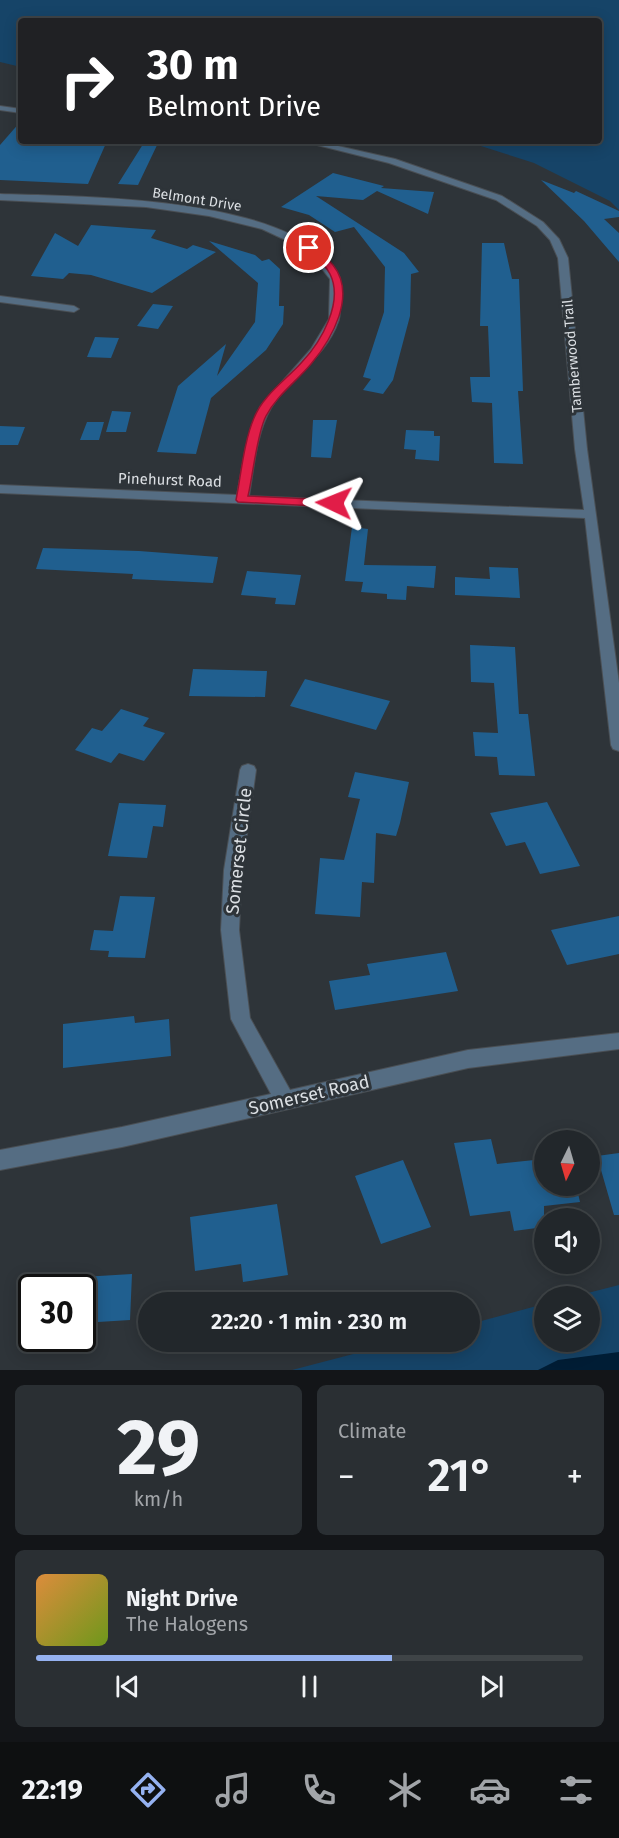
<!DOCTYPE html>
<html lang="en">
<head>
<meta charset="utf-8">
<style>
	body { margin:0; font-family:"Fira Sans",sans-serif; background:#2a2f33; color:#f1f3f6; height:100vh; display:flex; flex-direction:column; font-size:22px; white-space:nowrap }
	* { box-sizing:border-box; margin:0 }
	p { font-size:20px; color:#a2a5a9 }
	.icon { flex:none; width:33px; height:33px; fill:none; stroke:currentColor; stroke-width:2; stroke-linecap:round; stroke-linejoin:round }
	.map { position:relative; height:1370px; overflow:hidden }
	.drawer { display:flex; flex-direction:column; gap:15px; padding:15px; background:#131518; flex:1 }
	.drawer>* { flex:none }
	.guide { position:absolute; left:18px; top:18px; width:584px; height:126px; border-radius:6px; box-shadow:0 3px 15px #0003,0 0 0 2px #3f4447; background:#202124; color:#fff; overflow:hidden }
	.needle { width:39px; rotate:185deg }
	.fabs { position:absolute; left:534px; top:1130px; display:grid; gap:12px }
	.fabs a { display:grid; place-items:center; width:66px; height:66px; border-radius:50%; background:#22272b; box-shadow:0 3px 15px #0003,0 0 0 2px #3f4447; font-size:30px }
	.speed { position:absolute; left:18px; top:1274px; display:flex; gap:12px; font-size:30px; font-weight:700; text-align:center }
	.speed>* { display:grid; place-content:center; width:78px; height:78px; border-radius:50%; background:#22272b; box-shadow:0 3px 15px #0003,0 0 0 2px #3f4447; line-height:1 }
	.speed .limit { border:3px solid #111; border-radius:9px; background:#fff; color:#111 }
	.pin { position:absolute; display:grid; place-items:center; width:51px; height:51px; color:#fff; margin:-26px; border:3px solid #fff; border-radius:50%; box-shadow:0 2px 6px #0007 }
	.me { position:absolute; width:66px; margin:-33px; rotate:272deg; stroke-linejoin:round; filter:drop-shadow(0 0 4px #0008) }
	.turn { display:flex; align-items:center; gap:21px; height:126px; padding:0 30px; font-size:27px }
	.turn .icon { width:78px; height:78px; stroke-width:2.5 }
	.turn b { display:block; font-size:42px; line-height:51px }
	.big { font-size:45px; font-weight:600; line-height:1.1 }
	.drawer .widget { flex:1; display:flex; flex-direction:column; justify-content:center; gap:9px; min-width:0; padding:0 21px; border-radius:9px; background:#2a2f33 }
	.drawer .dial { align-items:center; gap:0 }
	.dial b { font-size:78px; line-height:1 }
	.song { display:flex; align-items:center; gap:18px }
	.cover { width:72px; height:72px; border-radius:9px; background:linear-gradient(135deg,hsl(30 70% 55%),hsl(80 70% 35%)) }
	.played { height:6px; border-radius:3px; background:linear-gradient(90deg,#95b2f1 65%,#3f4447 65%) }
	.keys { display:flex; justify-content:space-around; direction:ltr }
	.heat { display:flex; justify-content:space-between; align-items:center; font-size:33px; direction:ltr }
	.drawer .tiles { flex:1; display:grid; gap:15px; grid-template-columns:1fr 1fr }
	.widget:last-child { grid-column:span 2 }
	.trip { position:absolute; left:138px; top:1292px; width:342px; height:60px; border-radius:30px; background:#22272b; box-shadow:0 3px 15px #0003,0 0 0 2px #3f4447; font-weight:600; line-height:60px; text-align:center }
	.tabs { display:flex; height:96px; justify-content:space-around; align-items:center; background:#0e1011; color:#a2a5a9 }
	.tabs .icon { width:42px; height:42px }
	.tabs .active { color:#95b2f1 }
	.tabs b { font-size:27px; color:#f1f3f6 }
	.map>svg:first-child { display:block }
	.green { fill:#164468 }
	.water { fill:#001d35 }
	.building { fill:#205f8f }
	.lines { fill:none; stroke-linecap:round; stroke-linejoin:round }
	.minor-casing { stroke:#4a4f54; stroke-width:2 }
	.minor { fill:#556d83; fill-rule:evenodd }
	.route { fill:#e11d48; stroke:#92132f; stroke-width:1.5 }
	.labels { text-anchor:middle; stroke-width:6; stroke-linejoin:round; paint-order:stroke }
	.far-street-label { font-size:14px; fill:#dbdfe3; stroke:#2e3439 }
	.street-label { font-size:15px; fill:#dbdfe3; stroke:#2e3439 }
	.near-street-label { font-size:18px; fill:#dbdfe3; stroke:#2e3439 }
</style>
</head>
<body>
<div class="map">
<svg width="619" height="1370" viewBox="0 0 619 1370">
	<rect width="100%" height="100%" fill="#2e3439"/>
	<!-- green -->
	<path class="green" d="M0 0H619V210L610 201 534 163 465 141H598V21H21V67L0 62Z
		M619 1285V1370H292L403 1341H470V1324L544 1304V1341H590V1296H576Z"/>
	<!-- water -->
	<path class="water" d="M619 1352V1370H538L558 1360Z"/>
	<!-- building -->
	<path class="building" d="M21 121V141H107L88 184 0 180V145Z
		M145 141H159L138 185 118 184Z
		M333 173 384 186 381 188 434 192 428 214 377 191 363 200 316 196 404 253 419 272 411 274 410 316 393 380 383 394 363 390 371 379 363 377 384 312 385 267 354 227 335 232 309 215 281 207Z
		M541 180 574 193 576 191 619 211V217L604 219 619 233V262L584 221Z
		M91 225 156 230 151 238 187 249 193 245 216 252 152 293 91 275 69 273 63 279 31 276 55 233 78 246Z
		M209 241 255 255 262 261 269 259 280 269 279 306H284L283 324 266 350 211 398 196 454 157 452 178 386 226 344 217 376 255 322 258 283Z
		M482 243H504L512 279H519L523 391H518L523 464 494 463 492 403 472 402 470 377H490L488 326H480Z
		M153 304 173 306 158 329 137 326Z
		M95 337 119 338 111 358 87 357Z
		M112 411 131 412 126 432H106Z
		M313 420H337L331 458 311 457Z
		M87 422H104L99 440H80Z
		M0 426 25 427 18 445H0Z
		M406 430 434 431V436H440L439 461 415 459 416 450 404 449Z
		M352 527 368 529 364 565 436 566 434 588 407 586 406 600 387 599V594L361 592 363 582 345 581Z
		M43 548 139 551 218 557 213 583 132 579 133 574 36 569Z
		M489 567 518 568 520 598 455 595V577L490 579Z
		M247 571 301 575 295 605 275 604 276 598 241 595Z
		M470 645 515 647 519 714H528L535 776 499 775 497 757 475 756 473 732 498 733 494 683 471 682Z
		M193 669 267 671 265 697 189 696Z
		M305 679 390 701 376 730 290 706Z
		M121 709 149 718 143 726 165 733 144 761 119 753 111 763 75 750 92 728 102 731Z
		M355 772 409 782 400 823 396 836 376 833 374 883 362 882 360 917 315 914 320 858 344 860 360 799 348 797Z
		M547 802 580 866 540 874 525 842 506 846 490 813Z
		M119 803 166 805 163 827 153 826 147 858 108 856Z
		M120 896 155 897 145 958 108 957 109 951 90 950 94 930 113 931Z
		M619 916V954L567 965 551 930Z
		M446 952 458 991 335 1010 329 981 370 975 367 964Z
		M134 1016 135 1023 169 1019 171 1056 63 1068V1024Z
		M491 1139 497 1164 544 1159V1185H576L580 1202 544 1206V1227L514 1231 510 1211 470 1216 454 1143Z
		M619 1153V1215H614L597 1156Z
		M403 1160 431 1227 381 1244 355 1176Z
		M277 1204 288 1275 243 1282 241 1264 195 1271 190 1217Z
		M132 1274 130 1320 82 1323V1277Z"/>
	<g class="lines">
		<defs>
			<path id="minor" d="M0 106 21 109V113L0 110Z
				M301 141H316L395 159 502 196 543 222 559 239 568 258 587 449 619 683V751L613 749 611 745 585 518 0 493V485L237 495 246 446 260 407 311 349 329 319 330 279 307 250 262 229 209 216 146 207 0 200V194C82 197 296 195 339 276 342 282 340 292 340 299 340 306 341 315 338 322 326 357 290 376 271 408 256 434 254 467 249 496L584 510 575 449 558 258 550 240 537 226 496 200 389 163Z
				M0 296 74 306 79 309 74 312 0 302Z
				M248 764 254 766 256 770 242 870 239 930 250 1018 290 1090 468 1050 619 1033V1049L468 1068 122 1147 0 1170V1150L122 1127 271 1094 231 1019 221 930 224 870 240 770 242 766Z"/>
		</defs>
		<!-- minor casing -->
		<use href="#minor" class="minor-casing"/>
		<!-- minor -->
		<use href="#minor" class="minor"/>
	</g>
	<!-- route -->
	<path class="route" d="M309 245C319 249 326 257 333 265 357 295 332 339 311 364 296 382 277 395 266 416 257 433 253 475 248 496L334 500 340 503 334 507 238 502 236 500C241 475 244 441 254 418 263 395 286 380 302 362 321 342 344 302 330 274 324 262 313 256 304 248Z"/>
	<g class="labels">
		<!-- far-street labels -->
		<g class="far-street-label">
			<text transform="translate(197 199) rotate(9)" y="5">Belmont Drive</text>
			<text transform="translate(572 356) rotate(-95)" y="5">Tamberwood Trail</text>
		</g>
		<!-- street labels -->
		<g class="street-label">
			<text transform="translate(170 480) rotate(2)" y="5">Pinehurst Road</text>
		</g>
		<!-- near-street labels -->
		<g class="near-street-label">
			<text transform="translate(239 851) rotate(-84)" y="6">Somerset Circle</text>
			<text transform="translate(309 1095) rotate(-13)" y="6">Somerset Road</text>
		</g>
	</g>
</svg>
<div class="fabs">
<a><svg class="needle" viewBox="-14 -14 28 28"><path d="M0-13l5 13h-10z" fill="#e53935"/><path d="M0 13l5-13h-10z" fill="#a2a5a9"/></svg></a>
<a><svg class="icon" aria-label="sound" viewBox="0 0 24 24"><path d="M4 9h4l5-4v14l-5-4H4zM17 9q2 3 0 6"/></svg></a>
<a><svg class="icon" aria-label="layers" viewBox="0 0 24 24"><path d="M12 4l9 5-9 5-9-5zM3 14l9 5 9-5"/></svg></a>
</div>
<div class="speed"><div class="limit">30</div></div>
<div class="pin" style="left:309px;top:248px;background:#d93025"><svg class="icon" aria-label="arrive" viewBox="0 0 24 24"><path d="M6 21V4h12l-3 4 3 4H6"/></svg></div>
<svg class="me" style="left:334px;top:503px" viewBox="-20 -20 40 40"><path d="M0-17L14 15 0 8-14 15z" fill="#e11d48" stroke="#fff" stroke-width="4"/></svg>
<div class="trip">22:20 · 1 min · 230 m</div>
<div class="guide">
<div class="turn"><svg class="icon" aria-label="right" viewBox="0 0 24 24"><path d="M7 20v-9h11M14 6l5 5-5 5"/></svg><div><b>30 m</b>Belmont Drive</div></div>
</div>
</div>
<section class="drawer">
<div class="tiles">
<div class="widget dial"><b>29</b><p>km/h</p></div>
<div class="widget"><p>Climate</p>
<div class="heat"><a>−</a><b class="big">21°</b><a>+</a></div>
</div>
<div class="widget">
<div class="song"><i class="cover"></i><div><b>Night Drive</b><p>The Halogens</p></div></div>
<div class="played"></div>
<div class="keys"><svg class="icon" aria-label="previous" viewBox="0 0 24 24"><path d="M18 5L8 12l10 7zM5 5v14"/></svg><svg class="icon" aria-label="pause" viewBox="0 0 24 24"><path d="M8 5v14M16 5v14"/></svg><svg class="icon" aria-label="next" viewBox="0 0 24 24"><path d="M6 5l10 7-10 7zM19 5v14"/></svg></div>
</div>
</div>
</section>
<nav class="tabs">
<b>22:19</b>
<svg class="icon active" aria-label="directions" viewBox="0 0 24 24"><path d="M12 3l9 9-9 9-9-9zM9 14v-3h6M13 9l2 2-2 2"/></svg>
<svg class="icon" aria-label="music" viewBox="0 0 24 24"><path d="M9 18V5l10-2v13"/><circle cx="6" cy="18" r="3"/><circle cx="16" cy="16" r="3"/></svg>
<svg class="icon" aria-label="phone" viewBox="0 0 24 24"><path d="M5 4h4l2 5-3 2q2 4 5 5l2-3 5 2v4C11 20 4 13 5 4z"/></svg>
<svg class="icon" aria-label="climate" viewBox="0 0 24 24"><path d="M12 3v18M4 7l16 10M4 17L20 7"/></svg>
<svg class="icon" aria-label="car" viewBox="0 0 24 24"><path d="M5 17H2v-5l4-1 3-4h7l3 4 3 1v5h-3M9 17h6M6 11h13"/><circle cx="7" cy="17" r="2"/><circle cx="17" cy="17" r="2"/></svg>
<svg class="icon" aria-label="filters" viewBox="0 0 24 24"><path d="M4 7h16M4 17h16"/><circle cx="9" cy="7" r="2"/><circle cx="15" cy="17" r="2"/></svg>
</nav>
</body>
</html>
